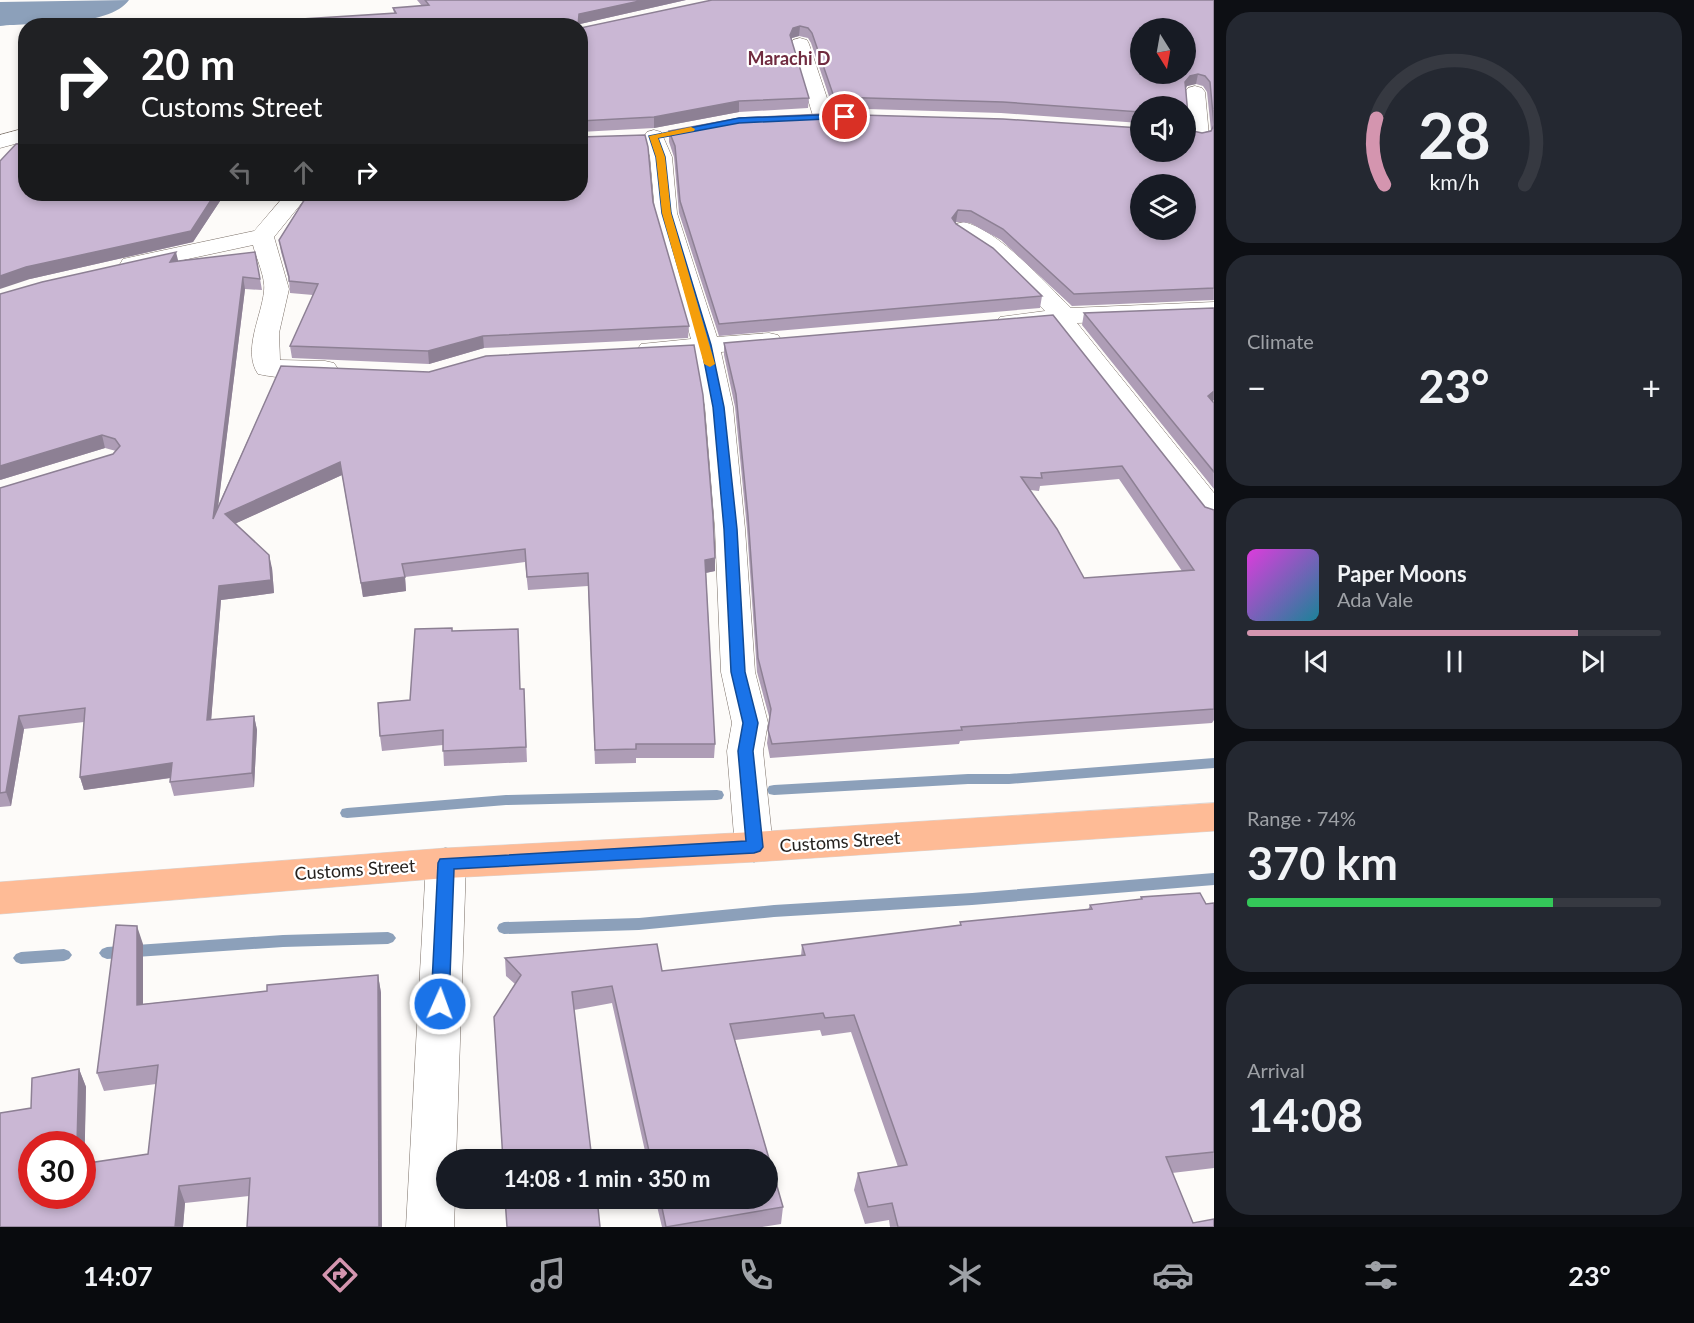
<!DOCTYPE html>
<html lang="en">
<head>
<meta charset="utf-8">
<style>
	body { margin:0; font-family:Lato,sans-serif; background:#242831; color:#f1f3f6; height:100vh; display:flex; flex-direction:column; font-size:22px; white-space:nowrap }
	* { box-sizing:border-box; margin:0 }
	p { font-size:20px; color:#9ea1a6 }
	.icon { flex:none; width:33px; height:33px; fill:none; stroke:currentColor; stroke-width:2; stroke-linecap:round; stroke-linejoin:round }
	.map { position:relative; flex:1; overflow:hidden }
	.drawer { display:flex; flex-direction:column; gap:12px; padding:12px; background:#0d0f14; width:480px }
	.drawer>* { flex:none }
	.banner { position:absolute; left:18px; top:18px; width:570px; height:183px; border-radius:24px; box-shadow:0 3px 9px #0003; background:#202124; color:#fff; overflow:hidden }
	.needle { width:39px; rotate:169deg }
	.buttons { position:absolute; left:1130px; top:18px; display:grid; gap:12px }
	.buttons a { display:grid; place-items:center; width:66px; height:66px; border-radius:50%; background:#171b24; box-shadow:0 3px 9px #0003; font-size:30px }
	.speed { position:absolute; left:18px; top:1131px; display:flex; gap:12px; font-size:30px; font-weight:700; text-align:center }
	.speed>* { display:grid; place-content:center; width:78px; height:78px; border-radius:50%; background:#171b24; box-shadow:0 3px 9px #0003; line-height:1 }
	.speed .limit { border:9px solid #d22; background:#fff; color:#111 }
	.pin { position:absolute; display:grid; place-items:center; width:51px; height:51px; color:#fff; margin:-26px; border:3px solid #fff; border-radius:50%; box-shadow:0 2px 6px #0007 }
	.me { position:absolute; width:66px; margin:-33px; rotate:2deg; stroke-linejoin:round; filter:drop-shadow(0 0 4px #0008) }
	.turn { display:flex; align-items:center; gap:21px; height:126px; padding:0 24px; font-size:27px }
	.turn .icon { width:78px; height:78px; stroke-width:2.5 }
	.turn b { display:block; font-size:42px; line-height:51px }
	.lanes { display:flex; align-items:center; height:57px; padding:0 24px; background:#0003; justify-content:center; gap:30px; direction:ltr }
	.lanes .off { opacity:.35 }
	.big { font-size:45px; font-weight:700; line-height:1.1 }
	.drawer .card { flex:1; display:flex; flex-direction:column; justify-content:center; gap:9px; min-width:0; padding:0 21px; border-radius:24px; background:#242831 }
	.drawer .dial { align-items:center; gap:0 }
	.dial svg { height:156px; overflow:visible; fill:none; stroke:#363941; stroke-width:7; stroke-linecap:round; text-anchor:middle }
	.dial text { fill:#f1f3f6; stroke:none }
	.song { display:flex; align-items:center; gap:18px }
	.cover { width:72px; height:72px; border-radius:9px; background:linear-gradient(135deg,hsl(300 70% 55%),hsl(190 70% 35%)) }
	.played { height:6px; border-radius:3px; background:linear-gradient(90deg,#d495af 80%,#363941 80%) }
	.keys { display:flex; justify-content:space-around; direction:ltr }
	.heat { display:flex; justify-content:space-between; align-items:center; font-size:33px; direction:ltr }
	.charge { height:9px; border-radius:4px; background:linear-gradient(90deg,#34c759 74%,#363941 0) }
	.trip { position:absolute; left:436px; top:1149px; width:342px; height:60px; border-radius:30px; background:#171b24; box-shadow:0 3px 9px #0003; font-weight:700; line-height:60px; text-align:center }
	.tabs { display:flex; height:96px; justify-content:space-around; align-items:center; background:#090b0e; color:#9ea1a6 }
	.tabs .icon { width:42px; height:42px }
	.tabs .selected { color:#d495af }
	.tabs b { font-size:27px; color:#f1f3f6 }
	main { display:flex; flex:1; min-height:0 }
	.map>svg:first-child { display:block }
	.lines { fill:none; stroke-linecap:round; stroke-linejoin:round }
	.stream { fill:#8ca0ba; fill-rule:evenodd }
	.river { fill:#8ca0ba; fill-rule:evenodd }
	.street-casing { stroke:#7b7068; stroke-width:1 }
	.highway-casing { stroke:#d8d7d7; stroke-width:1 }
	.street { fill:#fff; fill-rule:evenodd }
	.highway { fill:#febb96; fill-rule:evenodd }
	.wall { fill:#ae9db6; fill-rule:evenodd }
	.shaded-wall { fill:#8d8094 }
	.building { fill:#cab7d4; stroke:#8d8094; stroke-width:1.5; fill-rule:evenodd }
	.route { fill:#1a73e8; stroke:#114b97; stroke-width:1.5 }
	.slow { fill:#f59e0b }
	.labels { text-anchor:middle; stroke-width:4.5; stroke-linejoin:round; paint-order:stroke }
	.far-quarter-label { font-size:18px; font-weight:bold; fill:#702b40; stroke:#fff }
	.street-label { font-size:18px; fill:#26221f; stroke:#fff }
</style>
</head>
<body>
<main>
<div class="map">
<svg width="1214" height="1227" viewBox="0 0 1214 1227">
	<rect width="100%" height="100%" fill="#fdfbf9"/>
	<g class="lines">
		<!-- stream -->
		<path class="stream" d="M1214 758V768L1009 784H968L774 795 769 794 767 790 769 786 774 785 968 774H1009Z
			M717 790 722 791 724 795 722 799 717 800 506 805 347 818 342 817 340 813 342 809 347 808 506 795Z
			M1214 873V885L972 905 774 917 639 930 504 934 499 932 497 928 499 924 504 922 639 918 774 905 972 893Z
			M388 932 393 934 396 938 393 942 388 944 283 947 107 959 102 957 99 953 102 949 107 947 283 935Z
			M64 949 69 951 72 955 69 959 64 961 21 964 16 962 13 958 16 954 21 952Z"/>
		<!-- river -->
		<path class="river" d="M129 0C109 28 32 22 0 26V2Z"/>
		<defs>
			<path id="street" d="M800 38 807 40 809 44 833 116 830 120H816L813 116 791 44 793 40Z
				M1195 86 1202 88 1205 92 1209 136 1206 140 1199 142 1192 140 1189 136 1185 92 1188 88Z
				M26 128V141L0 148V135Z
				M654 130 661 132 672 157 677 213 717 337 769 333 778 335 782 341 778 347 721 352 733 407 745 529 755 672 768 723 763 751 773 847 768 857 754 862 740 857 735 847 727 751 732 723 721 672 715 529 705 407 695 354 650 358 641 356 637 350 641 344 691 339 655 213 650 157 644 136 647 132Z
				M286 194H309L274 237 289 289 279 333 280 360 325 361 334 363 338 369 334 375C312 380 280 379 258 374 242 351 262 315 264 291 266 278 256 258 253 245L132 271 123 269 120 264 123 259 132 257 254 231Z
				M964 222C1000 231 1044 282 1071 308L1214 302V318L1077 323 1214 493V522L1203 519 1052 325 1009 330 1000 327 996 322 1000 317 1045 311 992 258 956 234 952 229 956 224Z
				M446 848 460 852 466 863 456 1160H447V1198H455L454 1227H406L426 863 432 852Z"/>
			<path id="highway" d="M1214 803V831L754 862 446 878 0 914V882L446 848 754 832Z"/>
		</defs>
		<!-- street casing -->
		<use href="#street" class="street-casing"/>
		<!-- highway casing -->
		<use href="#highway" class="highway-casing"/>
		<!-- street -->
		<use href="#street" class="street"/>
		<!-- highway -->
		<use href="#highway" class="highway"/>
	</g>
	<!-- wall -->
	<path class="wall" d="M417 0H686L580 24 579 26H256L394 13 393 8 422 6Z
		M1214 0V300L1072 306 1001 240 970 223 956 222 955 223 1042 296 1040 308 719 336 679 213 674 157 669 142V131L1185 152 1140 106V123L1001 113 833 108 811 43 808 38 799 36 792 38 791 40 809 98 808 108 739 112 654 128 580 132V28ZM1196 84 1203 86 1207 92 1211 130 1202 133 1193 131 1189 126 1186 88 1187 86Z
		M26 194H284L280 198 224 195 193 242 30 279Z
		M306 194H580L653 202 689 326 688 338 484 348 429 364 292 358 290 346 313 295 290 293 289 280 281 252 279 240 307 195Z
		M178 261 260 279 262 290 245 289 218 506 281 366 715 571 706 573 715 744 714 758H636V763L595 764 588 586 528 590 525 562 405 577 406 591 363 597 342 475 236 523 272 568 274 593 221 600 211 720 254 716 257 730 254 787 174 796 170 782 171 778 84 790 80 777 84 722 24 729 11 806 0 807V488L113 454 116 451 105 448 0 480Z
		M1214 308V400L1213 401 1214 403V489L1082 325 1084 313Z
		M1053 315 1205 507 1214 510V720L1212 723 960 741 959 744 770 758 767 743 770 720 757 672 747 529 735 407 724 355V343ZM1119 479 1182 571 1084 578 1030 490 1039 491 1040 486Z
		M452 631 520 689H524L527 762 444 766 443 745 382 751 380 736 410 700Z
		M1141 897 1206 904 1214 903V1168L1172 1173 1193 1223 1214 1227H890L889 1220 865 1224 854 1190 858 1173 898 1167 851 1032 822 1036 820 1030 735 1040 783 1207 781 1224 762 1227H662L655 1198H768V1160H647L612 1003 574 1010 515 984 506 976 505 958 662 971 801 956 802 945 960 925V922L1088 910 1090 905 1140 900Z
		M143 944V1004L267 991 378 975 381 993 249 1196 185 1203 183 1227H0L31 1108 79 1069 86 1087 84 1164 148 1154 156 1084 104 1091 97 1073Z"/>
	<!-- shaded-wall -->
	<path class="shaded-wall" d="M644 0H686L580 24 579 26H578L579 14Z
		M800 26 799 36 792 38 789 45 790 35 793 28Z
		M1198 74 1196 84 1187 86 1183 92 1185 82 1190 76Z
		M739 101V112L654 128V117Z
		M215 194H223L224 195 193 242 30 279 0 289V276Z
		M279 194H284L280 198Z
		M958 210 956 222 950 229 952 218Z
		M176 252 179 264 170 262Z
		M243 277 245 289 215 532 213 519Z
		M483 336 484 348 429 364 428 351Z
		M1214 391V400L1205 408 1208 396Z
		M102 435 105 448 0 480V466Z
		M340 462 342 475 228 527 225 514Z
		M269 555 272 568 274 593 221 600 210 734 207 720 219 586Z
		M715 558V571L705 573V560Z
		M405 577 406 591 363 597 361 583Z
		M19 716 24 729 11 806 6 792Z
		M254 716 257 730 254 787 252 773Z
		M172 763 176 777 84 790 80 777Z
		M137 926 143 944V1023L137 1005Z
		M378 975 381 993 382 1227H379Z
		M79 1069 86 1087 84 1183 82 1180V1144H77Z
		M179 1186 185 1203 183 1227H175Z"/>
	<!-- building -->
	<path class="building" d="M425 0H644L579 14 578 26H256L255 22 396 13 393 8 429 5Z
		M712 0H1214V125L1210 82 1205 76 1198 74 1190 76 1185 82 1189 126 1193 131 1202 133 1211 131 1214 125V288L1074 294 1003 229 971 211 958 210 952 218 956 224 993 248 1042 296 719 324 680 201 675 146 669 131 740 118 824 114 1003 119 1140 128V152H1185V106H1140V112L1003 102 834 97 812 33 808 28 800 26 793 28 790 35 809 98 739 101 654 117 580 121V28ZM1140 28H1185V74H1140ZM1140 184H1185V230H1140Z
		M645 135 648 147 653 202 689 326 483 336 428 351 290 346 318 284 289 281V277L279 240 308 194H580V137Z
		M16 144H26V194H215L191 231 26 267 0 276V161Z
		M176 252 170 262 255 252 260 279 243 277 213 519 281 366 429 372 486 356 694 345 703 395 713 516 715 558 705 560 715 744H636V749L595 750 588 573 527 577 525 549 402 564 405 577 361 583 340 462 225 514 269 555 271 580 219 586 207 720 254 716 252 773 170 782 172 763 80 777 85 708 19 716 6 792 0 793V488L113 454 120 446 115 439 102 435 0 466V294L42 282Z
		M1214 308V391L1208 396 1214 403V472L1084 313Z
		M1053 315 1205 507 1214 510V709L961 727 962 730 772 744 768 730 771 709 758 658 748 516 736 394 724 343ZM1122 466 1194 570 1084 578 1057 529 1021 477 1042 478 1041 473Z
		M452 628V631L518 629 520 689H524L526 747 443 751V730L380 736 378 703 410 700 415 629Z
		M1200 893 1206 904 1214 903V1152L1166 1157 1193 1223 1214 1219V1227H898L892 1203 868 1207 858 1173 907 1165 854 1015 825 1018 823 1013 730 1024 783 1207 666 1227 660 1198H768V1160H651L612 986 572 992 592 1160H503L494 1017 521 975 505 958 657 944 662 971 805 955 802 945 961 925 960 922 1092 909 1090 905 1142 899 1141 897Z
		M116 925 137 926V1005L267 991V985L378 975 379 1227H247L250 1178 179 1186 175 1227H0V1113L31 1108 32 1078 79 1069 77 1144H32V1196H82V1164L148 1154 158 1065 97 1073Z
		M505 1198H597L600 1227H507Z"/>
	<!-- route -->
	<path class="route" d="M845 114 849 117 848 118 739 123 658 138 665 157 671 213 711 345 724 407 737 529 745 672 758 723 753 751 763 847 760 851 754 853 454 869 449 1004 447 1009 440 1011 434 1009 431 1004 438 863 440 859 746 841 738 751 743 723 731 672 724 529 713 407 701 345 662 213 656 157 649 136 739 118Z"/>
	<!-- slow -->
	<path class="slow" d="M691 127 695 129 694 131 658 138 665 157 671 213 715 364 710 367 704 364 662 213 656 157 649 136Z"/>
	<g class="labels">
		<!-- far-quarter labels -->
		<g class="far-quarter-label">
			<text x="789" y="65">Marachi D</text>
		</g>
		<!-- street labels -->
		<g class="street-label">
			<text transform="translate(840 842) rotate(-4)" y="6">Customs Street</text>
			<text transform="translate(355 870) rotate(-4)" y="6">Customs Street</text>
		</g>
	</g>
</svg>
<div class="buttons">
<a><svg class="needle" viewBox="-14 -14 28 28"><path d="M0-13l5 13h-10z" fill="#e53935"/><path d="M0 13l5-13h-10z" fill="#9ea1a6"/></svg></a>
<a><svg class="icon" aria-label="sound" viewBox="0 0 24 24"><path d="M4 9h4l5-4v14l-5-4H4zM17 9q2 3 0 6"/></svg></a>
<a><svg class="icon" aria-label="layers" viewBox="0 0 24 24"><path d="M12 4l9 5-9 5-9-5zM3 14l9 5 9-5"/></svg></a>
</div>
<div class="speed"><div class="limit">30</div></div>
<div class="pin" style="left:845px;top:117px;background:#d93025"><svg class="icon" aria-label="arrive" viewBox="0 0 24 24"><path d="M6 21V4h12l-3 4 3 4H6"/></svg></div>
<svg class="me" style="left:440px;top:1004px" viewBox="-20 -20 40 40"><circle r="17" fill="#1a73e8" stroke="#fff" stroke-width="3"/><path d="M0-11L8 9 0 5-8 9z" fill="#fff"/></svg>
<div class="trip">14:08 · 1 min · 350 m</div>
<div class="banner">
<div class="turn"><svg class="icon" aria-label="right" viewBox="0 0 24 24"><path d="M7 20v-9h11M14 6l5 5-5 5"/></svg><div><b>20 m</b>Customs Street</div></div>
<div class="lanes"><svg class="icon off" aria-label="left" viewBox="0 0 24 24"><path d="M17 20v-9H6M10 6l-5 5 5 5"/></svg><svg class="icon off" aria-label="ahead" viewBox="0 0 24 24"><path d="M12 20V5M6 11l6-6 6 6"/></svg><svg class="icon" aria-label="right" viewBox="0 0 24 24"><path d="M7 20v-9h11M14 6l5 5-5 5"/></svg></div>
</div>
</div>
<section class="drawer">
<div class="card dial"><svg viewBox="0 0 100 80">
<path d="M14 69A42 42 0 1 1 86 69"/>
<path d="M14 69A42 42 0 0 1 10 35" stroke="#d495af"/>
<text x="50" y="56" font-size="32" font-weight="700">28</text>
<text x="50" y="72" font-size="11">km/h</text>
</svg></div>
<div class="card"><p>Climate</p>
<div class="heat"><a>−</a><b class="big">23°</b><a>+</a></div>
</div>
<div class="card">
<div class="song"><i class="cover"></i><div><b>Paper Moons</b><p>Ada Vale</p></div></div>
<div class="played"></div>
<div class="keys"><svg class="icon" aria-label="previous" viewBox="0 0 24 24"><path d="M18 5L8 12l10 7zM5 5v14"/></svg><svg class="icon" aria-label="pause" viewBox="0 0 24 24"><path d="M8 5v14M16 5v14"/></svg><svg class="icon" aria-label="next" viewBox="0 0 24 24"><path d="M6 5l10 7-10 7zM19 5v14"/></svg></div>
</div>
<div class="card"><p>Range · 74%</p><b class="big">370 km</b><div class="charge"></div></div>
<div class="card"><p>Arrival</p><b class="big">14:08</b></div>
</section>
</main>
<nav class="tabs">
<b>14:07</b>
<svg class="icon selected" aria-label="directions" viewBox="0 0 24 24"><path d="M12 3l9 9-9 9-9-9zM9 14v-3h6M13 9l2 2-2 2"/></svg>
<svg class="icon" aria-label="music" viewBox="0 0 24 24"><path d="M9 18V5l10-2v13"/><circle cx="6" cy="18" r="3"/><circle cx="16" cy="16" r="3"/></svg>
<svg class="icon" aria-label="phone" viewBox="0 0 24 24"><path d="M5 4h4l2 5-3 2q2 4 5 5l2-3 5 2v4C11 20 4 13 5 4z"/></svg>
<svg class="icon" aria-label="climate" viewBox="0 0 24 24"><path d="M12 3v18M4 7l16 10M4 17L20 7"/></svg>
<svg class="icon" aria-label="car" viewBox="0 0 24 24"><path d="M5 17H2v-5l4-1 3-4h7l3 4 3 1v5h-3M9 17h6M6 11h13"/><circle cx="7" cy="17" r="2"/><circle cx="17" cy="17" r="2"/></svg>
<svg class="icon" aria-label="filters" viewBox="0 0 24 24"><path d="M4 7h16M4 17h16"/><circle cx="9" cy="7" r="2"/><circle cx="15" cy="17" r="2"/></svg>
<b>23°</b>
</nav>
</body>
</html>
